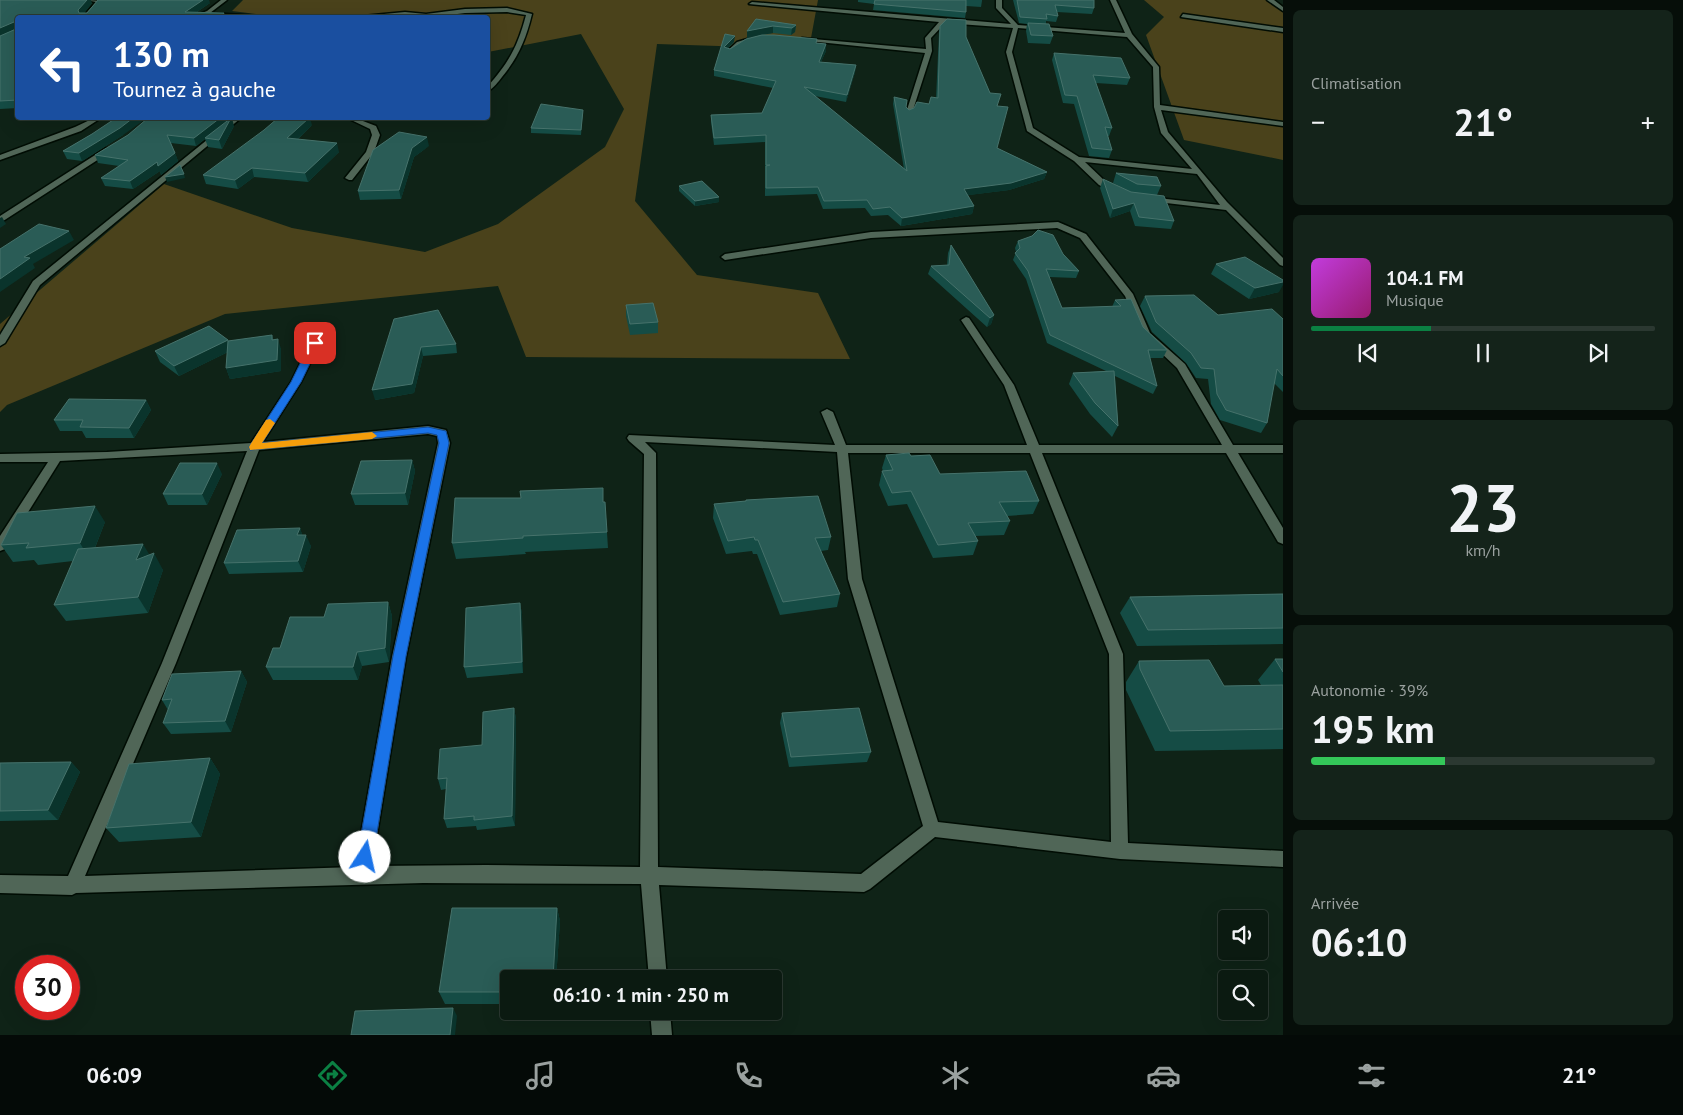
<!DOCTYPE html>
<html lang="fr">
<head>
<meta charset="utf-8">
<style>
	body { margin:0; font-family:"PT Sans",sans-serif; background:#14231a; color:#f1f3f6; height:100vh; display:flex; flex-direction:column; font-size:19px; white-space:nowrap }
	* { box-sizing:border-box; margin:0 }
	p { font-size:16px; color:#9aa19f }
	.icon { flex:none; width:28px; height:28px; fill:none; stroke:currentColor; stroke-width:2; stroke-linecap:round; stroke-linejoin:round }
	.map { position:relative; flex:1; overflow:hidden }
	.sheet { display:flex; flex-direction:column; gap:10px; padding:10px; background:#060e09; width:400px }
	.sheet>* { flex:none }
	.banner { position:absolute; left:15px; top:15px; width:475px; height:105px; border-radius:5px; box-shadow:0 5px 20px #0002,0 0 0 1px #2b3831; background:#1a4fa0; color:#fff; overflow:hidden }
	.buttons { position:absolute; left:1218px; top:910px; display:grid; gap:10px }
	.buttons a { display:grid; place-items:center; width:50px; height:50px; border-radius:5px; background:#0b1a11; box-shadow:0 5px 20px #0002,0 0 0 1px #2b3831; font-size:25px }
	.speed { position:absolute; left:15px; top:955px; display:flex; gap:10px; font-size:25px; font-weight:700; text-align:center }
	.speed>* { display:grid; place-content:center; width:65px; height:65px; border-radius:50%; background:#0b1a11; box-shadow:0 5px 20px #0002,0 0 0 1px #2b3831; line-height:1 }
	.speed .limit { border:8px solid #d22; background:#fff; color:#111 }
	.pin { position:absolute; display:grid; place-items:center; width:42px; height:42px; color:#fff; margin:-21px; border-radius:10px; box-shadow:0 2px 8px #0006 }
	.me { position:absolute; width:55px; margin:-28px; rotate:10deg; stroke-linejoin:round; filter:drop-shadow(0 0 4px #0008) }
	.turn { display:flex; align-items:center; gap:18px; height:105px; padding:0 15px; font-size:22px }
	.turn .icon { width:65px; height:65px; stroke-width:2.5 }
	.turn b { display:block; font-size:35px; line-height:42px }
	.big { font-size:38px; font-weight:800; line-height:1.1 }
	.sheet .widget { flex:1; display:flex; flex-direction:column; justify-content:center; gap:8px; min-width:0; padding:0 18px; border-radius:8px; background:#14231a }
	.sheet .dial { align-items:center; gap:0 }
	.dial b { font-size:65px; line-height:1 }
	.song { display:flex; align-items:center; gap:15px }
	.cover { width:60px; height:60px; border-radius:8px; background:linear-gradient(135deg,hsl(290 70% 55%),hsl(320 70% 35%)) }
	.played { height:5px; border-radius:2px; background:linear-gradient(90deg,#0b8043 35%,#2b3831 35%) }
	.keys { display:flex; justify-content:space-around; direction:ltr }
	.heat { display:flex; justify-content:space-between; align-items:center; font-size:28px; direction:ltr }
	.charge { height:8px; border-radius:4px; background:linear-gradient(90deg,#34c759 39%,#2b3831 0) }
	.trip { position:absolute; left:500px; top:970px; width:282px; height:50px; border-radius:5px; background:#0b1a11; box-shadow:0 5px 20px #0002,0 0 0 1px #2b3831; font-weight:800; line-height:50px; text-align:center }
	.tab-bar { display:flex; height:80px; justify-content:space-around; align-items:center; background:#040a07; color:#9aa19f }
	.tab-bar .icon { width:35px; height:35px }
	.tab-bar .active { color:#0b8043 }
	.tab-bar b { font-size:22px; color:#f1f3f6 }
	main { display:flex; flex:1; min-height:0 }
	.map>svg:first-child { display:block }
	.green { fill:#4a421b }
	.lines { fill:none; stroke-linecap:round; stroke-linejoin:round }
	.minor-casing { stroke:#000c03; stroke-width:3 }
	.minor { fill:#506657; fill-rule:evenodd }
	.wall { fill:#154c45 }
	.shaded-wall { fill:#0a342c }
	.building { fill:#2a5c56; stroke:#46726b }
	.route { fill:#1a73e8; stroke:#114b97 }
	.slow { fill:#f59e0b }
</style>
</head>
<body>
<main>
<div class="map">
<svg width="1283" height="1035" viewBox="0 0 1283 1035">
	<rect width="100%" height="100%" fill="#0f2317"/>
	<!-- green -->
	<path class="green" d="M243 0H818L809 49 657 44 635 201 697 275 818 293 850 359 526 357 498 286 225 314 7 405 0 412V324L164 184 292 228 425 252 498 224 605 147 624 109 581 34 488 52V18H290L232 11Z
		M1144 0H1266L1283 10V160L1184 140 1146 35 1164 17Z"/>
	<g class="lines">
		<defs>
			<path id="minor" d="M86 0 103 1 88 18H82L96 2Z
				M221 0H227L210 13 290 18 206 16 189 18 207 11Z
				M996 0H1002V8L1018 25 1125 33 1110 0H1116L1132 34 1159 67 1160 105 1283 122V126L1161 110 1168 132 1227 202 1283 258V266L1280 265 1226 210 1149 201 1145 199 1149 197 1220 205 1197 174 1085 162 1105 181 1120 190 1113 192 1099 185 1074 161 1027 131 1006 52 1013 28 945 23 931 38 932 51 912 113 909 115 906 113 925 53 799 40 802 38 926 49 925 38 939 22 749 4 752 2 1011 24 996 8ZM1018 28 1127 37 1153 67 1154 107 1161 133 1192 169 1079 157 1033 128 1012 52Z
				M1267 0H1274L1283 7V11Z
				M507 8 532 14C526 39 518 58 502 77 498 82 494 88 488 91V86C509 62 518 46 526 15L507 12 465 13 427 18 405 16 342 18 405 12 426 14 465 9Z
				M1183 14 1283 28V32L1181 17Z
				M754 37 756 40 742 44 730 54 725 53 737 42Z
				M94 118H101L81 131 0 160V155L75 127Z
				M234 118H241L40 285 5 343 0 346V335L33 281Z
				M347 118H355L376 126 380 135 374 152 352 180H349L345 178 366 152 372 135 370 129Z
				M106 148 113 150 0 223V216Z
				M1058 222 1086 234 1133 294 1150 333 1185 364 1233 445H1283V453H1238L1283 528V544L1278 542 1226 453H1042L1123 654 1128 843 1283 851V867L1120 859 935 837 870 889 864 892 659 885 667 979H649L641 884 423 883 76 893 72 895 0 893V875L68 876 162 663 247 451 60 461 5 549 0 551V536L48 462H0V454L107 452 251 443 291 382 310 343 311 341H319L320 343 301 382 263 442 428 426 446 430 450 443 406 657 372 866 486 865 640 867 644 454 629 441 627 438 629 435 835 445 821 412 827 409 833 412 846 445H1027L1004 385 961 320 966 317 969 318 1014 385 1039 445H1222L1177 368 1141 334 1125 296 1080 238 1057 228 871 238 725 260 721 257 725 254 871 232ZM428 434 437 436 438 443 392 657 355 867 85 876 176 663 259 450ZM645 442 837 452 848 579 923 826 861 874 658 867 656 453ZM848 453H1030L1109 654 1111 842 938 822 862 579Z
				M650 1011H670L672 1035H652Z"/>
		</defs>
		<!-- minor casing -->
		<use href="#minor" class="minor-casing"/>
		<!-- minor -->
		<use href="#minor" class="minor"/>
	</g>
	<!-- wall -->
	<path class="wall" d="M0 0 92 3 84 13 210 3 197 12 18 18V108L0 109Z
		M858 0H982V1L981 7 966 6V12L965 18 873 10 874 4 858 2Z
		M1013 0H1094V8L1092 14 1057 12 1058 16 1056 22 1046 21V24L1053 36 1050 44 1028 43 1026 31 1027 24 1019 23Z
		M756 19 796 25 795 32 791 35 773 33 747 38V31Z
		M940 26 966 37 990 93 998 106 997 148 1047 172 1044 179 1009 190 968 195 974 206 972 214 901 226 888 215 871 216 865 208 823 209 817 194 765 196V142L714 145 711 122V115L762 113 773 88 714 76V70L725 34 734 42 728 48 730 49 817 43 826 44V51L821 62 856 65 855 72 846 102 815 96 904 169 893 104 894 97 909 110 929 104 936 98 939 33Z
		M1054 53 1130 78 1127 85 1096 83 1112 128 1109 136H1108L1112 150 1109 158 1089 156 1074 104 1063 103 1052 60Z
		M583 110 581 135 531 133V128Z
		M312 125 298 139 339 152 308 182 254 177 238 189 206 184 203 175Z
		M234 126 222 149 208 147 205 139 196 146 171 143 178 161 161 175 160 171 133 189 105 186 101 178 119 166 98 163 95 155 128 135Z
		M92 134 123 135 82 161 67 159 63 151Z
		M429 146 414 157 401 199 360 200 358 191Z
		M1116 173 1161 186 1157 195 1174 221 1171 229 1135 226 1130 211 1110 218 1100 188 1103 179 1132 193 1113 183Z
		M679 186 719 197V202L695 206 679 191Z
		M1018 241 1063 254 1079 271 1076 278 1049 277 1062 308 1112 307 1115 300 1167 350 1163 358H1150L1157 386 1153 394 1115 376 1118 426 1112 437 1090 414 1069 384 1073 373 1106 371 1047 343 1026 279 1013 260 1016 252 1015 248Z
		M951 245 994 315 991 324 987 327 928 274 931 266 947 265 948 253Z
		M1216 264 1279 292 1249 299 1211 274Z
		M1145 296 1218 315 1283 319V392L1274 383 1267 423 1261 433 1220 420 1211 404 1208 379 1196 378 1186 363 1152 332 1140 306Z
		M626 305 658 322V333L630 335 626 316Z
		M394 319 456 344 457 353 423 356 414 393 375 400Z
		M272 335 273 339 281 349V371L230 379 226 368 228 352 179 376 160 362 155 351 228 340 229 341Z
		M146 400 151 410 134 438H86L82 431H60L54 420Z
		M886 455 911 456 940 474 1039 501 1033 514 1007 516 1010 521 1004 535 975 536 978 541 973 555 933 558 907 504 888 506 879 485 882 471H883L882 468Z
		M412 460 415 471 408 505H355L351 494Z
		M222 474 207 505H168L163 494Z
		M746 500 831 537 828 550 821 551 840 594 837 607 780 615 757 554H753L752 551 726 554 713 518 714 504 746 501Z
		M603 502H605L608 548 525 552 526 554 456 559 452 543Z
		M105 522 95 548 149 555 163 570 148 613 66 621 54 605 73 561 38 565 34 560 13 562 1 545Z
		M300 528 302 535 311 546 303 572 229 574 224 563Z
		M1283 594V644L1137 646 1120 613 1130 597Z
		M388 602 392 616 389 662 362 666 358 680H273L266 667 324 617Z
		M520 603 522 614 523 673 467 678 464 667Z
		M1275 659H1283V749L1155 751 1126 690V682L1139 661 1224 686 1261 685 1258 680Z
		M241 671 247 682 231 732 171 734 163 723 168 710 162 700Z
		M514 708 516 719 515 826 477 830 476 826 447 828 444 819 446 789 441 790 438 779 482 745Z
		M782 713 871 752 867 762 789 767 780 723Z
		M210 758 220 774 201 837 119 842 106 828Z
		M71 762 80 772 58 820 0 821V763Z
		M557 908 560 921 556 979H509V1004H445L439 992Z"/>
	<!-- shaded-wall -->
	<path class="shaded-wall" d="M87 0H91L92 3 81 17 78 10Z
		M203 0H209L210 3 188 18 185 12Z
		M14 22 17 28 0 36V28Z
		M796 25 795 32 791 35 792 28Z
		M773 26V33L747 38V31Z
		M735 36 734 42 723 53 724 47Z
		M826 44V51L818 68 819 62Z
		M856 65 855 72 846 102 847 95Z
		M133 118H147L123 135 82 161 79 153Z
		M220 118H232L234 126 222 149 219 140 231 118 196 146 194 138Z
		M309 118H310L312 125 290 146 287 138Z
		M427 137 429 146 414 157 401 199 399 190 412 148Z
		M337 143 339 152 308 182 305 173Z
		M175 153 178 161 161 175 160 171 133 189 130 181 157 162Z
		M252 168 254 177 238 189 235 180Z
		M1047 172 1044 179 1009 190 962 196 964 189Z
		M184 174 185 178 167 182 165 177Z
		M719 197V202L695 206V201Z
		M1134 203 1130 211 1110 218 1113 209Z
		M974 206 972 214 901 226 902 218Z
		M2 217 6 224 0 228V218Z
		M69 231 74 240 33 264 35 268 0 292V279L24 257Z
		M1283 282V285L1279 292 1249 299 1255 288Z
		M994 315 991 324 987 327 990 318Z
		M278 339 281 349V371L230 379 226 368Z
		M228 340 232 350 179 376 174 366Z
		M421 347 423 356 414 393 375 400 372 390Z
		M146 400 151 410 134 438 129 428Z
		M412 460 415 471 408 505 405 493Z
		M217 463 222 474 207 505 202 494Z
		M95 506 105 522 90 560 80 543Z
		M300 528 304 540 297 535Z
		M306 535 311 546 303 572 298 561Z
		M143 544 152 559 154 553 163 570 148 613 138 597 136 560Z
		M388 602 392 616 389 662 385 648Z
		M520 603 522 614 523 673 522 662Z
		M357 652 362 666 358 680 353 667Z
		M241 671 247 682 231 732 225 721Z
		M514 708 516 719 515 826 512 816Z
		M210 758 220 774 201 837 191 822Z
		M71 762 80 772 58 820 48 810Z
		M557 908 560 921 556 979H553Z
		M453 1008 457 1016 455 1035H450Z"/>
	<!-- building -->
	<path class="building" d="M0 0H87L78 10 79 13H87L98 0H203L185 12 224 13 221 18H18V100L0 101V36L16 29 17 23 14 22 0 28Z
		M875 0H966V12L874 4Z
		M1017 0H1094V8L1055 5 1058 16 1046 14 1047 19 1020 17Z
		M756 19 796 25 792 28 773 26 747 31Z
		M947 19 966 20V37L990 93 1001 94 997 106 1008 107 997 148 1047 172 1011 183 964 189 974 206 902 218 890 207 873 209 867 200 824 201 818 187 766 188V166L770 165H766V135L714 138 711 115 762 113 776 81 714 70 725 34 735 36 724 47 730 49 746 39 762 35H774L817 39 816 43 826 44 819 62 856 65 847 95 804 87 907 171 894 97 907 100 906 107 909 110 914 108 917 102 929 104 931 97 938 98 940 26Z
		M1028 23 1049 24 1053 36 1031 35Z
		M1054 53 1121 58 1130 78 1093 75 1112 128 1105 127 1112 150 1092 148 1077 96 1065 95Z
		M541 104 583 110 581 130 531 128Z
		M116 118H133L120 128 79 153 63 151 92 134Z
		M148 118H220L194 138 167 135 175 153 158 166 157 162 130 181 101 178 128 160 95 155 128 135Z
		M231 118 219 140 205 138Z
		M278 118H309L287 138 337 143 305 173 252 168 235 180 203 175 264 130Z
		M399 132 427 137 412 148 399 190 358 191 373 150Z
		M180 165 184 174 165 177Z
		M1116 173 1157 177 1161 186 1137 184Z
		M1103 179 1131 192 1164 196 1174 221 1139 217 1134 203 1113 209Z
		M702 181 719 197 695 201 679 186Z
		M39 224 69 231 24 257 30 258 0 279V249Z
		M1038 230 1053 235 1063 254 1079 271 1046 269 1062 308 1121 306 1115 300 1131 299 1143 327 1167 350H1148L1157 386 1050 335 1028 271 1015 253 1020 248 1018 241 1032 236Z
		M951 245 994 315 990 318 931 266 949 265Z
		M1245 257 1283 280V282L1255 288 1216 264Z
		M1194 295 1218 315 1272 309 1283 319V376L1277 369 1267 423 1226 410 1217 394 1214 369 1201 368 1191 353 1156 322 1145 296Z
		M653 303 658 322 630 324 626 305Z
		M438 310 456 344 421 347 412 384 372 390 394 319Z
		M209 326 228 340 174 366 155 351Z
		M272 335V340L278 339 277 360 226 368 228 341Z
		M1114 371 1118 426 1095 403 1073 373Z
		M69 399 146 400 129 428 80 427 83 420H54Z
		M909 453 911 456 930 455 940 474 1026 471 1039 501 999 502 1010 521 968 523 978 541 938 545 911 491 892 493 882 471 893 470 886 455Z
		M412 460 405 493 351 494 361 461Z
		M180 463H217L202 494H163Z
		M603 488V502H605L607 532 523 536V538L452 543 455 498H521L520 491Z
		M818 496 831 537 815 538 840 594 783 602 758 540H755L754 537 728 541 714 504 746 501V500Z
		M95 506 80 543 26 548 29 543 1 545 17 513Z
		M300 528 297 535H306L298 561 224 563 237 530Z
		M143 544 136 560 154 553 138 597 54 605 78 549Z
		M1283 594V628L1148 630 1130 597Z
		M388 602 385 648 357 652 353 667H266L273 648H280L290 617H324L328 604Z
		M520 603 522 662 464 667 466 608Z
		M1275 659H1283V672Z
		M1209 660 1224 686 1283 685V729L1170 731 1140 669 1139 661Z
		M241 671 225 721 163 723 172 699 162 700 172 674Z
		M514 708 512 816 474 820V816L444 819 447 778 438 779 440 749 482 745 483 712Z
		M859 708 871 752 791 757 782 713Z
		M210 758 191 822 106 828 129 764Z
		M71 762 48 810 0 811V763Z
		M452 908H557L553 979H509V992H439Z
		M453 1008 450 1035H351L355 1011Z"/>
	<!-- route -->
	<path class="route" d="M315 340 320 343 301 382 262 443 428 427 446 431 449 443 406 656 373 857 370 862 365 864 359 862 357 857 393 656 439 443 437 435 428 433 250 450 249 447 291 382 310 343Z"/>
	<!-- slow -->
	<path class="slow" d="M270 419 275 423 262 443 372 432 377 436 372 439 250 450 249 447 250 445 266 420Z"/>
</svg>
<div class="buttons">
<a><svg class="icon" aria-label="sound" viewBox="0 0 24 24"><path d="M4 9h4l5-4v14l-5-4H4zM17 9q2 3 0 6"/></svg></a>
<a><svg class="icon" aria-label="search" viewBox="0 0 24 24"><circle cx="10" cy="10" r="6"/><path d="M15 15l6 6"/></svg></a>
</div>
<div class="speed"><div class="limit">30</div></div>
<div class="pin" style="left:315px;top:343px;background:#d93025"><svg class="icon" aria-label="arrive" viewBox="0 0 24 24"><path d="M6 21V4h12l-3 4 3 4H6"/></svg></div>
<svg class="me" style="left:365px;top:857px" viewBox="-20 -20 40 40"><circle r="19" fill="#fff"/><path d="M0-13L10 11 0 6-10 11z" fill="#1a73e8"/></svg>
<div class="trip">06:10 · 1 min · 250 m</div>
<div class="banner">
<div class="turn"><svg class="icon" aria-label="left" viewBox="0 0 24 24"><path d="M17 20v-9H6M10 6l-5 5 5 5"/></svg><div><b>130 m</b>Tournez à gauche</div></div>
</div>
</div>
<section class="sheet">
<div class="widget"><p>Climatisation</p>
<div class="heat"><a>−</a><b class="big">21°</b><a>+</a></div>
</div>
<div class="widget">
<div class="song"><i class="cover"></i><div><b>104.1 FM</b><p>Musique</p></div></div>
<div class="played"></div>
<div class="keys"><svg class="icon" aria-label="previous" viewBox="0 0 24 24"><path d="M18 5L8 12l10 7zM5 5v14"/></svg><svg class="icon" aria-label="pause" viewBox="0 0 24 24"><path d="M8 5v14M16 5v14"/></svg><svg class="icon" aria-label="next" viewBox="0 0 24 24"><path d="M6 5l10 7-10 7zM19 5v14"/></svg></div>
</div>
<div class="widget dial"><b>23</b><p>km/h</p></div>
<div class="widget"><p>Autonomie · 39%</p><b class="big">195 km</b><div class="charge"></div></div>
<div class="widget"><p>Arrivée</p><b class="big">06:10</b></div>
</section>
</main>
<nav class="tab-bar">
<b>06:09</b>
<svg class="icon active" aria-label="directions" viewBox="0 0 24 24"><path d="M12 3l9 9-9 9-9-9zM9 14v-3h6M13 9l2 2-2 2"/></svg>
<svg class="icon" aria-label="music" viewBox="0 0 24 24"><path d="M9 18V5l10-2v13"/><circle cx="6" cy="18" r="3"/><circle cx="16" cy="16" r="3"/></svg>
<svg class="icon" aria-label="phone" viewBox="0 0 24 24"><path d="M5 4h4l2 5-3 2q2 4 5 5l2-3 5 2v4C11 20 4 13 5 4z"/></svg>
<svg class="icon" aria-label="climate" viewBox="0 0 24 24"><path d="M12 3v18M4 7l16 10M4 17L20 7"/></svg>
<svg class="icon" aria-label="car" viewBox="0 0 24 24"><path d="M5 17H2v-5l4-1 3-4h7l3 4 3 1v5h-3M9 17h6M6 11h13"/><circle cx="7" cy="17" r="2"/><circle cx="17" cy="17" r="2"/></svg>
<svg class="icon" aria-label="filters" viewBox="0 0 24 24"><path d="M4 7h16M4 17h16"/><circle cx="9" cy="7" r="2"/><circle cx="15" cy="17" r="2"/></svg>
<b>21°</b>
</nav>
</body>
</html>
